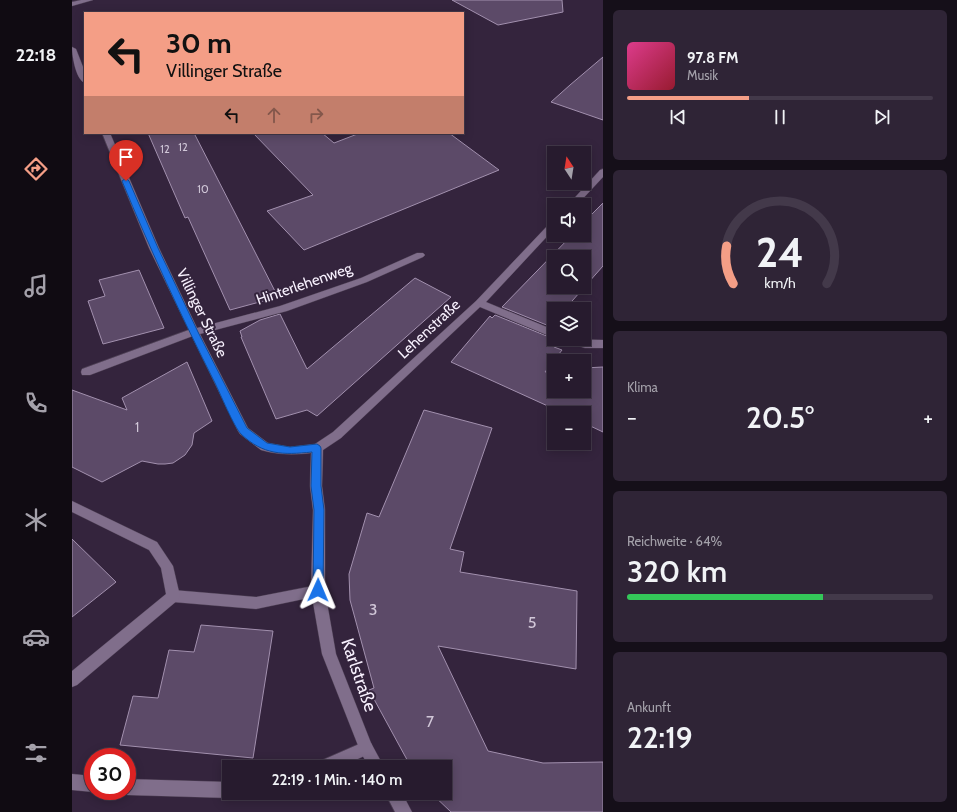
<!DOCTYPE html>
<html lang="de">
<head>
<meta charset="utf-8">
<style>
	body { margin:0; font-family:Cabin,sans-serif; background:#2f2436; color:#f1f3f6; height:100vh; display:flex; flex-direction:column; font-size:15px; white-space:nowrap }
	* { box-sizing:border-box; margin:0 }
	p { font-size:13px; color:#a4a1aa }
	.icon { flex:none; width:22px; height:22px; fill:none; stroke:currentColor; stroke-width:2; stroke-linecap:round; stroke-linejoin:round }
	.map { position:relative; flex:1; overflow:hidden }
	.side { display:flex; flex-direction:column; gap:10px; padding:10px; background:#150f19; width:354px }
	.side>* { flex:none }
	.top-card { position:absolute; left:12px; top:12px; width:380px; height:122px; border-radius:0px; box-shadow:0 2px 10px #0003,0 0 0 1px #43394a; background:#f49e86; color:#111; overflow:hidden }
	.needle { width:26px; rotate:348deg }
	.buttons { position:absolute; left:475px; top:146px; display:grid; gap:8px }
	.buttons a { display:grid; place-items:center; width:44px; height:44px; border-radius:0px; background:#271b2e; box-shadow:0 2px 10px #0003,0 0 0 1px #43394a; font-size:20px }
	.speed { position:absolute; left:12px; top:748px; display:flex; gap:8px; font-size:20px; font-weight:700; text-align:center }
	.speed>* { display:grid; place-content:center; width:52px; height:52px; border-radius:50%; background:#271b2e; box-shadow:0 2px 10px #0003,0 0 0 1px #43394a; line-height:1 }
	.speed .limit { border:6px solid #d22; background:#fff; color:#111 }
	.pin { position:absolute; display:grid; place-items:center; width:34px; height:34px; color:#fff; margin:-41px -17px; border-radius:50% 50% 50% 0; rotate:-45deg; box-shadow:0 0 4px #0007 }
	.pin .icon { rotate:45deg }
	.me { position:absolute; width:44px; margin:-22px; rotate:1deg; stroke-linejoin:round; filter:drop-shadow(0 0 3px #0008) }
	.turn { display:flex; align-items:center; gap:14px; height:84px; padding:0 16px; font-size:18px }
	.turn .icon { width:52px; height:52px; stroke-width:2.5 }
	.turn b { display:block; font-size:28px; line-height:34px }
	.lanes { display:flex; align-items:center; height:38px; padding:0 16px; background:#0003; justify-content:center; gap:20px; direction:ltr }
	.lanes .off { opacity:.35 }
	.big { font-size:30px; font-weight:600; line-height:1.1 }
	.side .card { flex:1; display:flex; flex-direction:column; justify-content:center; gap:6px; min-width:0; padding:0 14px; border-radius:6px; background:#2f2436 }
	.side .dial { align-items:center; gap:0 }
	.dial svg { height:104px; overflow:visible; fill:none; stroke:#43394a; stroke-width:7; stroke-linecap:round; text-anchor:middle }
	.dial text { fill:#f1f3f6; stroke:none }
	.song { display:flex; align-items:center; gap:12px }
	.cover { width:48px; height:48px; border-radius:6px; background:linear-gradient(135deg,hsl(330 70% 55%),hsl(350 70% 35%)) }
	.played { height:4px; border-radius:2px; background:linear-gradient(90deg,#f49e86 40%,#43394a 40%) }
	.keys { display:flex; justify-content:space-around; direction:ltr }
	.heat { display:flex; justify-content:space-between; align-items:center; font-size:22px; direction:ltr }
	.charge { height:6px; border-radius:3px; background:linear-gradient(90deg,#34c759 64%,#43394a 0) }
	.trip { position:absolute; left:150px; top:760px; width:230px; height:40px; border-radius:0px; background:#271b2e; box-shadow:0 2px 10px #0003,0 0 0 1px #43394a; font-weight:600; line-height:40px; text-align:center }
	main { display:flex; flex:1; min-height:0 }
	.menu { display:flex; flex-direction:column; width:72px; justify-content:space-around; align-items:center; background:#100b12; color:#a4a1aa }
	.menu .icon { width:28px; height:28px }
	.menu .current { color:#f49e86 }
	.menu b { font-size:18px; color:#f1f3f6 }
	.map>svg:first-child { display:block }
	.building { fill:#5c4a68; stroke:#a290ae; fill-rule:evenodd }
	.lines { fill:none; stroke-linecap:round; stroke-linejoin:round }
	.service-casing { stroke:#4c3f53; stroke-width:1 }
	.pedestrian-casing { stroke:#4c3f53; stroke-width:1 }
	.minor-casing { stroke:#4c3f53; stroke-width:1 }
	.service { fill:#806e8b; fill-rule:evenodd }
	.pedestrian { fill:#806e8b; fill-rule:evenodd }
	.minor { fill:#806e8b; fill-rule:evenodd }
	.route { fill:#1a73e8; stroke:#114b97 }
	.labels { text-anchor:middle; stroke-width:4; stroke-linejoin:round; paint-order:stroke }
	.far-number-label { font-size:11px; fill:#d1c7d8 }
	.number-label { font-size:13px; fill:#d1c7d8 }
	.street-label { font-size:15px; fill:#f8f1fe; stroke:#34243d }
	.near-number-label { font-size:16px; fill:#d1c7d8 }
	.near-street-label { font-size:18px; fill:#f8f1fe; stroke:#34243d }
</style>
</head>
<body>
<main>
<nav class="menu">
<b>22:18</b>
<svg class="icon current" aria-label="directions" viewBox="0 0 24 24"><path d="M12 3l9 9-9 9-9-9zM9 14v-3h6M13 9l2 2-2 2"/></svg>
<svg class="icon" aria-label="music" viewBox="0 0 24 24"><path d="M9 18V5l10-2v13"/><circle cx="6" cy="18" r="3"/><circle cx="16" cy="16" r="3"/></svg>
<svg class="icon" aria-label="phone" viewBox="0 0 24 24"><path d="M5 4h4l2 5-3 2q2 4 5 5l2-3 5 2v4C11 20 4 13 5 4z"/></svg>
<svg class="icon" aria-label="climate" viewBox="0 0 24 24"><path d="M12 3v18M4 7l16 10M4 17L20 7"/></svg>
<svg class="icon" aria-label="car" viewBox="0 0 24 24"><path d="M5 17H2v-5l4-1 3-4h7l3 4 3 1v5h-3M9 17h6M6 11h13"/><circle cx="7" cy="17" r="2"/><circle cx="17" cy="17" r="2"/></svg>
<svg class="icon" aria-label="filters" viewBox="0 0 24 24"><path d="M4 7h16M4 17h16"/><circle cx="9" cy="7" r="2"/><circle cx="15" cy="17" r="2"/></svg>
</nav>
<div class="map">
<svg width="531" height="812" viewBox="0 0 531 812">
	<rect width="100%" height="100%" fill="#34243d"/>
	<!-- building -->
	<path class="building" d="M380 0H490L491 12 426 25Z
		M531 57V120L479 102 498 85Z
		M76 133H122L206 297 158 310 116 217 113 218Z
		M181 133H250L262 143 288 133H377L427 170 232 250 195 211 241 195Z
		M531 203V266L493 309H482V328L430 307 500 235H512V222ZM482 257H512V287H482Z
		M67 270 92 328 31 344 16 301 33 296 27 280Z
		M343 278 379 297 245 416 235 410 204 419 169 337H170L168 331 188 320 208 314 235 369Z
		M423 315 482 339V347L490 350 473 372 482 371V391H512V368L531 367V432L512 423V413H502L478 407 379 362 418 316 420 318Z
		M115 362 140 421 122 433 120 445 113 455 101 463 93 464H86L70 461 30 482 0 467V390L55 410 50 398Z
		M352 410 420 428 378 549 392 552 388 572 505 591 504 669 366 646 416 751 471 763 531 762V812H379L359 793H373V767H339L297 690 302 688 278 600 277 574 295 513 307 517Z
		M0 539 44 582 0 617Z
		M129 625 201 631 181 758 48 745 61 696 86 698 97 650 122 652Z"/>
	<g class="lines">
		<defs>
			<path id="service" d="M122 328 127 332 126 334 18 375H10L9 372 10 369Z
				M294 741 299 743 301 748 299 753 268 767H244L246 762Z
				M0 774 21 776V791H22L21 792 0 790Z
				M55 779 157 782V793H163L162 795 157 798 55 795 49 791H55Z"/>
			<path id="pedestrian" d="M246 585 251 587 253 591 251 595 184 609 101 602 96 600 94 596 96 592 101 590 184 597Z"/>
			<path id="minor" d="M9 0H21L0 6V2Z
				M0 47 4 49 13 72V83C4 80 0 56 0 47Z
				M30 133H38L87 248 125 328 208 306 289 278 345 253H351L353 255 351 257 295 282 215 311 128 334 176 428 196 443 218 447 243 444 261 432 404 301 479 222 482 221V229L414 302 482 330V338L408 307 269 438 251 450 250 486 253 510V591L264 654 299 743 312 767H297L289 753 250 654 239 591 241 510 238 486 239 453C222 455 206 455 189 450L168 434 166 431 77 248Z
				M531 169V177L505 205H496L528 170Z
				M492 339 531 340V348H513L493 342Z
				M0 501 85 542 101 566 108 596 106 600 5 685 0 687V671L94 594 89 568 77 550 0 512Z
				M313 793H330L340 812H323Z"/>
		</defs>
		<!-- service casing -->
		<use href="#service" class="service-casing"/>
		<!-- pedestrian casing -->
		<use href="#pedestrian" class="pedestrian-casing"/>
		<!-- minor casing -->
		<use href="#minor" class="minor-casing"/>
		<!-- service -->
		<use href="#service" class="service"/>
		<!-- pedestrian -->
		<use href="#pedestrian" class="pedestrian"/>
		<!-- minor -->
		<use href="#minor" class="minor"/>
	</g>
	<!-- route -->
	<path class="route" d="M54 178 57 181 86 248 126 332 175 428 195 443 218 447 245 444 248 446 249 448V486L252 510 251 590 250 594 246 595 242 594 241 590 242 510 239 486 240 452C211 455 191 455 169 434 162 427 148 393 143 383 109 316 78 249 50 181Z"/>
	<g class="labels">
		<!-- far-number labels -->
		<g class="far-number-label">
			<text x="111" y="151">12</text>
			<text x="93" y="153">12</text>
			<text x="131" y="193">10</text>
		</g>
		<!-- number labels -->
		<g class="number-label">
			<text x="65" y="432">1</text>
		</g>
		<!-- street labels -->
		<g class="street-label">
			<text transform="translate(232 284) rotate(-19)" y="5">Hinterlehenweg</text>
			<text transform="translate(130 313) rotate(64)" y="5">Villinger Straße</text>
			<text transform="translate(357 329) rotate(-43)" y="5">Lehenstraße</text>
		</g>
		<!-- near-number labels -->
		<g class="near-number-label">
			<text x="301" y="615">3</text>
			<text x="460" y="628">5</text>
			<text x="358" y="727">7</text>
		</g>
		<!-- near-street labels -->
		<g class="near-street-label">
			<text transform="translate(287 675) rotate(71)" y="6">Karlstraße</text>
		</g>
	</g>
</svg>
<div class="buttons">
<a><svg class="needle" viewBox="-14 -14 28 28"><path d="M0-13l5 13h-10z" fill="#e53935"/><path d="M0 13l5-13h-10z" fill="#a4a1aa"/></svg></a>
<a><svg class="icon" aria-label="sound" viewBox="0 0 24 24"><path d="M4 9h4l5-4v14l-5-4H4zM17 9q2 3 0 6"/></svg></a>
<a><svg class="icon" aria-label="search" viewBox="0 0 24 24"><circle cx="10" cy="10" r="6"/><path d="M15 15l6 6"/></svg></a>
<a><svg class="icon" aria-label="layers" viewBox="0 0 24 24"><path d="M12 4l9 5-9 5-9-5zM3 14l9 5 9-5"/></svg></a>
<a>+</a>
<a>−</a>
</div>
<div class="speed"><div class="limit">30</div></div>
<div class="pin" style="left:54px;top:181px;background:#d93025"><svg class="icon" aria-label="arrive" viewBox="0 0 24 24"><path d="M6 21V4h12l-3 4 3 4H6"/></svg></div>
<svg class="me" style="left:246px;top:590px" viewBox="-20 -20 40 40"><path d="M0-17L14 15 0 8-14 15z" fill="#1a73e8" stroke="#fff" stroke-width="4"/></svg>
<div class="trip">22:19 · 1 Min. · 140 m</div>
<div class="top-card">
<div class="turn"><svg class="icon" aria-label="left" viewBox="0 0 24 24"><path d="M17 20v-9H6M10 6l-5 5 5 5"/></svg><div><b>30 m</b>Villinger Straße</div></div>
<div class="lanes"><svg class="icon" aria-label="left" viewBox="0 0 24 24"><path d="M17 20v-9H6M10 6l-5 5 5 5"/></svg><svg class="icon off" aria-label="ahead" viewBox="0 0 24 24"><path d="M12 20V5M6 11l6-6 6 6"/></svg><svg class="icon off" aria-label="right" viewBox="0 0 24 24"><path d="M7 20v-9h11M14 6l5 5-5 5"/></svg></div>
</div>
</div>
<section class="side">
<div class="card">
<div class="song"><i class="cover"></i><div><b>97.8 FM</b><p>Musik</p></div></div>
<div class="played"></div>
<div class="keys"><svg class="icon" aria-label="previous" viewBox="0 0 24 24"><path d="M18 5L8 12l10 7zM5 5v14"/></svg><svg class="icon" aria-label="pause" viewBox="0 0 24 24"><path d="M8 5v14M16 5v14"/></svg><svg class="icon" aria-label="next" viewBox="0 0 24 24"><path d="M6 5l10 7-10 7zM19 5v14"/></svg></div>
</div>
<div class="card dial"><svg viewBox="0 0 100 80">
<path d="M14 69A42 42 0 1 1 86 69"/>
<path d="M14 69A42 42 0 0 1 9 40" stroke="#f49e86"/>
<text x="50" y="56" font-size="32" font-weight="700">24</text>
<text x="50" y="72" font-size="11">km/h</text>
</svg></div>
<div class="card"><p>Klima</p>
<div class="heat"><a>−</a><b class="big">20.5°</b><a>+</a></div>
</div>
<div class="card"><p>Reichweite · 64%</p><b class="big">320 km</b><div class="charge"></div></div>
<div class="card"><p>Ankunft</p><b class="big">22:19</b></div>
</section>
</main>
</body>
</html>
